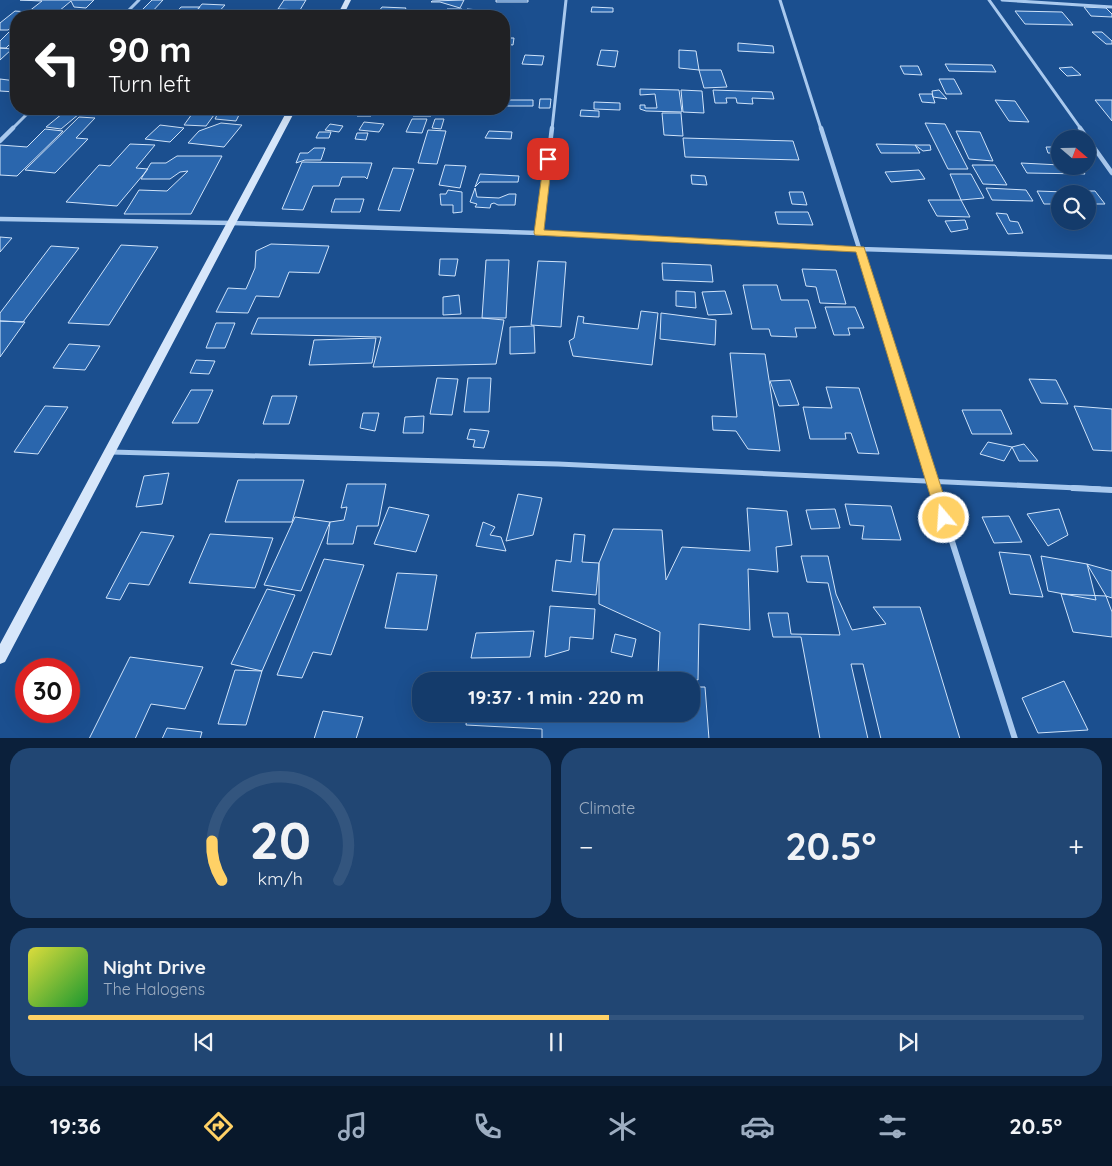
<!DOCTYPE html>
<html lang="en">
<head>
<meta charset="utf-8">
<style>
	body { margin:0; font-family:Quicksand,sans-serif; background:#214673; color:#f1f3f6; height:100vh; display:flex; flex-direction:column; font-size:19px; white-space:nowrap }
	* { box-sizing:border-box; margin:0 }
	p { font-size:16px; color:#9dadc1 }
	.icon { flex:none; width:28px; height:28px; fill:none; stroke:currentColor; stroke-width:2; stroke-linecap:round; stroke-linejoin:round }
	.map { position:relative; height:738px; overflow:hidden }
	.details { display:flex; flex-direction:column; gap:10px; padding:10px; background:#0b203b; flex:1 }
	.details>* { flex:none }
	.top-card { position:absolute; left:10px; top:10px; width:500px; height:105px; border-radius:20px; box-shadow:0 5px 20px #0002,0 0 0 1px #33557e; background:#202124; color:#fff; overflow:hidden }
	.needle { width:32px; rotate:110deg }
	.tools { position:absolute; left:1051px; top:130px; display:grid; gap:10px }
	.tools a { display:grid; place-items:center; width:45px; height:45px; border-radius:50%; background:#143b6b; box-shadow:0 5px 20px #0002,0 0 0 1px #33557e; font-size:25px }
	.speed { position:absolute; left:15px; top:658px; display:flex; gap:10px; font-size:25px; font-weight:700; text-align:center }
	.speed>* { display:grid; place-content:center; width:65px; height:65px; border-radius:50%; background:#143b6b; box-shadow:0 5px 20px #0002,0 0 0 1px #33557e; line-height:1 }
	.speed .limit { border:8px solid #d22; background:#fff; color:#111 }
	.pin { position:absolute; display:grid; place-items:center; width:42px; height:42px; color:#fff; margin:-21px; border-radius:10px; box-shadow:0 2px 8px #0006 }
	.me { position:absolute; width:55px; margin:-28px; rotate:342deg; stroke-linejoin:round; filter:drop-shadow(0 0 4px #0008) }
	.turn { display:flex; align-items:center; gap:18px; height:105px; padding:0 15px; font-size:22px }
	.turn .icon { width:65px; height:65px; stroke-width:2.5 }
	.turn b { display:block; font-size:35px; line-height:42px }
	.big { font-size:38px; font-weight:800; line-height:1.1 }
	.details .tile { flex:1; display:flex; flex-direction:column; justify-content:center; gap:8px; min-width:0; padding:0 18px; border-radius:20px; background:#214673 }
	.details .dial { align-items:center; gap:0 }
	.dial svg { height:130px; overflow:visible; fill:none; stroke:#33557e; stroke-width:7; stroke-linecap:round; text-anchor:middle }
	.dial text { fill:#f1f3f6; stroke:none }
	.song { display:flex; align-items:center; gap:15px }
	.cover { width:60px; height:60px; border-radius:8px; background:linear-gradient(135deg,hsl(60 70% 55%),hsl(130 70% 35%)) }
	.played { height:5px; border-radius:2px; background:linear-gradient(90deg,#ffd166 55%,#33557e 55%) }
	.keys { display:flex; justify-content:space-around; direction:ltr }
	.heat { display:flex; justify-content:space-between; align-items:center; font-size:28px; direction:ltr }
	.details .tiles { flex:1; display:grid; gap:10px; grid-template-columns:1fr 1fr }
	.tile:last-child { grid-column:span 2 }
	.trip { position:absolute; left:412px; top:672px; width:288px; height:50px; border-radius:20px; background:#143b6b; box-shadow:0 5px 20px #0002,0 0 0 1px #33557e; font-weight:800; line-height:50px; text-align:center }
	.tabs { display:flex; height:80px; justify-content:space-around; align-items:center; background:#08182b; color:#9dadc1 }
	.tabs .icon { width:35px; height:35px }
	.tabs .selected { color:#ffd166 }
	.tabs b { font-size:22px; color:#f1f3f6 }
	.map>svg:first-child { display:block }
	.building { fill:#2a66ad; stroke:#cfe3fa }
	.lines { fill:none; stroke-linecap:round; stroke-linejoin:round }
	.street-far3 { stroke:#a9c9ee; stroke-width:3 }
	.street-far2 { stroke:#a9c9ee; stroke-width:4.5 }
	.street-far1 { stroke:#a9c9ee; stroke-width:5 }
	.street { stroke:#a9c9ee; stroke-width:6 }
	.secondary { fill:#d6e6fa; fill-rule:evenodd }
	.route { fill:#ffd166; stroke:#a68842 }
</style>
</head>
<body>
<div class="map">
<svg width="1112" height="739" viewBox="0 0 1112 739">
	<rect width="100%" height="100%" fill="#1b4f8f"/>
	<!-- building -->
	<path class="building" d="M20 0H94L86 8 74 7 71 1 53 16H16V24L8 30H0V23L15 11 28 12 42 1Z
		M152 0H163L150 14 139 13Z
		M284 0H306L300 10 278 9Z
		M464 0 460 8 440 2H431L432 1Z
		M496 0H528V2H496Z
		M202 4 225 5 215 16H192Z
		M181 7H200L192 16H173Z
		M382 7 406 8 404 12 379 11Z
		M592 7 613 8V12H591Z
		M1084 7 1106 8 1112 14V17L1091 16Z
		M447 9H462L459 16H445Z
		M467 9 479 10 477 16H465Z
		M103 10 97 16H71L75 11Z
		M1015 11 1062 12 1073 25 1025 24Z
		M9 32H16V38L6 48H0V41Z
		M1092 32H1102L1112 41V44H1106Z
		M504 38H514L513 45 504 44Z
		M738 43 773 46 774 53 738 51Z
		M0 48 12 49 0 60Z
		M601 50 618 51 615 67 597 65Z
		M679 50 696 51 699 70 679 68Z
		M525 55 544 56 542 65 522 64Z
		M945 64 992 65 996 72 949 71Z
		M900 66H918L922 75 904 74Z
		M1072 67 1081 75 1067 76 1059 68Z
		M699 70H721L727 87 704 88Z
		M0 79 16 81V92L0 91Z
		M939 79H954L962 94H946Z
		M640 89 679 90 682 112 646 111 640 109V105H645V108H657L655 94 640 95Z
		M681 90 702 91 704 113 683 112Z
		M713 90 772 92 774 99 752 98 753 104 737 103 736 98H726L727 103H715Z
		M939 90 947 99 933 97 932 91Z
		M919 94H932L935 103 922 102Z
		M540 99H551L550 108H539Z
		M505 100H533V106H504Z
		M995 100 1015 101 1029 122 1009 121Z
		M1095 100H1112V121Z
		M594 102 620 103V110L594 109Z
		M68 109H85L61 129 46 127Z
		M212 109H250L246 114 210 112Z
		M416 109H433L431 116H413Z
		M581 110 599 111V117L580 116Z
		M359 111H373L371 116H357Z
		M662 113H681L683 136 664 135Z
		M192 114 214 115 206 126 184 125Z
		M217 115H239L236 121 215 119Z
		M79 117 95 118 76 138 88 139 55 173 25 170Z
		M412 119H427L422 133 406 132Z
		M435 119H444L441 129 432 128Z
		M364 122 384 124 379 132 359 130Z
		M221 123 242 125 224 147 188 143 199 131Z
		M925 123 945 124 968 169H948Z
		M330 124 343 126 339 132 325 130Z
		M160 125 184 128 170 142 145 139Z
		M45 129 63 131 17 176 0 175V145L27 147Z
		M428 130 446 131 437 164 418 163Z
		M489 131 512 132 511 139 485 138Z
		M956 131 980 132 993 161 969 159Z
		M319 132H331L329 138H316Z
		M357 133H368L366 140 355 139Z
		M683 138 793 141 799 160 685 157Z
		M130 144 155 145 136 168 148 169 117 206 66 202 99 165 110 166Z
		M876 144 915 145 920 153H881Z
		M915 145H930L931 150 923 151Z
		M1046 147H1060V153H1048Z
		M314 148H325L321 160H305L296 163 300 153H308Z
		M177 156H222L191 214H124L139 190 167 191 188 171 180 172 170 179H141L151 163H166Z
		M302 162 372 163 367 179 365 177H342L339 186H313L303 210 282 209Z
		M1021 163 1080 166 1085 174 1027 173Z
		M445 165 466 166 460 188 439 185Z
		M972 165H995L1007 185 983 184Z
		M393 168 414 169 400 211 378 210Z
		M919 170 925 179 891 182 885 172Z
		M480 174 519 176 518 182H480L475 187Z
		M950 174H971L984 198 961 200Z
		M691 175 705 176 707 185 692 184Z
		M475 188 477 197 499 198 509 194H516L515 205H498L494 203 491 204 490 208 475 207 477 204 470 202Z
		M986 188 1026 190 1033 201 992 200Z
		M448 190 462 192V212L453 213V205H441L440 194H446Z
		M1037 191 1065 192 1066 194H1060V204H1044Z
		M1071 191H1095L1105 204H1088V194H1073Z
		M789 192H803L807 205 792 204Z
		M335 199H364L360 212H331Z
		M928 200H961L970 217 937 216Z
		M775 212H808L813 225 778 224Z
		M996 213 1007 214 1010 221 1018 222 1023 233 1008 234Z
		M965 220 968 229 951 232 945 221Z
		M0 237 12 238 0 252Z
		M271 244 329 246 319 273 289 272 279 297 256 296 248 313 216 312 228 288 246 289 255 268 256 251Z
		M121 245 158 247 109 325 68 323Z
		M51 246 79 248 23 322 0 321V313Z
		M440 259H458L455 276 439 275Z
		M486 260H509L506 318H482Z
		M538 261 566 262 561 327 531 325Z
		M662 263 711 265 713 282 663 280Z
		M802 269 836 270 846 304 820 303 816 287 806 286Z
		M743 285H777L781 300H808L816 328H795L797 337 771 336 769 329H752Z
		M676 291 695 292 696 308 676 306Z
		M725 291 732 314 708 315 702 292Z
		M459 295 461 314 443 315V297Z
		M825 307H855L864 328H848L850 335H834Z
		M641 311 658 313 652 365 573 356 569 341 574 338 578 316 584 317 583 323 638 329Z
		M661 313 716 320 715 345 660 339Z
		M258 318H482L504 320 496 364 373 367 381 337 251 334Z
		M0 321 25 322 0 357Z
		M216 323H235L225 348H206Z
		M534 326 535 353 510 354V327Z
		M376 338 372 363 309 365 314 340Z
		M69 344 100 346 85 370 53 368Z
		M730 353 765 354 780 451 748 449 736 431 713 430 712 416 737 417Z
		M196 360 215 361 209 374 190 373Z
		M437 378 458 379 452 415 430 414Z
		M468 378H491L489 412H464Z
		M1029 379 1056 380 1068 404 1041 403Z
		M790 380 799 405 779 406 770 381Z
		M826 387 859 388 879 454 858 453 851 433H845L846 439H810L803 407 832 408Z
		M191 390H213L198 423H172Z
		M272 396H297L289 424H263Z
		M45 406 68 407 38 454 14 452Z
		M1074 406 1112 409V451L1093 450Z
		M962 410H1001L1012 434H972Z
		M363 413H379L375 431 360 428Z
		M424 416 423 433H403L405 417Z
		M470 429 489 431 484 448 473 447 475 440 467 439Z
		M988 442 1012 447 1004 461 980 454Z
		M1024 444 1038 461H1019L1012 447Z
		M169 473 162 504 136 507 144 476Z
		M238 480H304L292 522H225Z
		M347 484H386L378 526H357L353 544H327L330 522 344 520 347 507 341 508Z
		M518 494 542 498 533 535 506 541Z
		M845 504 891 506 901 540 862 539 864 526 850 525Z
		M389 507 429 515 416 552 374 544Z
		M747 508 787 511 792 545 776 547 778 572 748 569 750 630 699 624 698 680 658 674 660 632 599 604V563L613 529 662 530 666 580 682 547 750 551Z
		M835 509 840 528 811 529 806 510Z
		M1059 509 1068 535 1048 546 1027 514Z
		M1009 516 1022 542 994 543 982 517Z
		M295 517 330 522 301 591 264 585Z
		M483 522 495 527 490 535 501 537 506 551 476 546Z
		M141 532 174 536 149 585 129 583 120 600 106 598Z
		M210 534 273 538 255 588 189 583Z
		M574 534 585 535 582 562 599 563 596 595 552 591 556 560 571 562Z
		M999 552 1030 555 1043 597 1010 594Z
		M801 556H828L836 594 852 630 886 624 873 607H920L960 739H881L863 664H851L868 739H820L801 637H773L768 613H788L791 634 840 635 828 583 807 582Z
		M1041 556 1087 564 1096 600 1048 591Z
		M324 559 364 565 331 655 313 652 302 678 277 675Z
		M1087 564 1112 571V598L1106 596Z
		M397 573 437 575 427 630 385 628Z
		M267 589 295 595 262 671 231 664Z
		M1061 594 1106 596 1112 612V637L1073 632Z
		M550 606 595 609 593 639 570 637 569 650 545 657Z
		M534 631 530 657 471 658 476 633Z
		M615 634 636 639 632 657 611 652Z
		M130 657 203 667 185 709 151 704 135 739H89Z
		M235 670 262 671 246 725 218 724Z
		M471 677 574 681H471Z
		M1064 681 1088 730 1038 733 1022 698Z
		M691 687H705L709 739H542V729L466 725 467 714H691Z
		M323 711 363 717 356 739H314Z
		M167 728 202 732 200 739H162Z"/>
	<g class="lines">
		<!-- street-far3 -->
		<path class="street-far3" d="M780 0 821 129
			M989 0 1081 129
			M1002 0 1112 7
			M123 16 139 0
			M12 129 32 109
			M552 129 566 0"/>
		<!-- street-far2 -->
		<path class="street-far2" d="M821 128 872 289
			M1080 128 1112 173
			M0 141 13 128
			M0 219 232 223 539 233 860 249 1112 257
			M539 233 552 128"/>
		<!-- street-far1 -->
		<path class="street-far1" d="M872 288 936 489
			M111 452 558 464 1100 489"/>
		<!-- street -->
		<path class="street" d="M935 488 1015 739
			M1073 488 1112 490"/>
		<!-- secondary -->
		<path class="secondary" d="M345 0H351L343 16H337Z
			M288 109H296L5 662 0 664V644Z"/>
	</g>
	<!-- route -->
	<path class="route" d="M548 156 552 159 544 230 864 247 951 518 949 522 944 524 939 522 937 518 856 252 535 235 534 233 544 159Z"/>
</svg>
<div class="tools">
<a><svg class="needle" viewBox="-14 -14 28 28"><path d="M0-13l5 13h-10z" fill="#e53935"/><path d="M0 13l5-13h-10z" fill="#9dadc1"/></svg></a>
<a><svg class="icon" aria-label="search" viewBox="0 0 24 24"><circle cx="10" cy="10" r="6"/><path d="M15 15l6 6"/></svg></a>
</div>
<div class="speed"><div class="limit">30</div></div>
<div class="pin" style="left:548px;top:159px;background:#d93025"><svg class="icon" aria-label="arrive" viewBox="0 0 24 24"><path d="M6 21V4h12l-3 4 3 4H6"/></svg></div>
<svg class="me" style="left:944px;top:518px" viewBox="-20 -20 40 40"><circle r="17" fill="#ffd166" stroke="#fff" stroke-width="3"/><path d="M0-11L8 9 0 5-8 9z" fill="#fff"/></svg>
<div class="trip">19:37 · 1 min · 220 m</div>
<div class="top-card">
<div class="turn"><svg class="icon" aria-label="left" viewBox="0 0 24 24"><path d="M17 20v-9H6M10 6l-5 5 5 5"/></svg><div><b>90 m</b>Turn left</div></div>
</div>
</div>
<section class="details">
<div class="tiles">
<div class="tile dial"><svg viewBox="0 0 100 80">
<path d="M14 69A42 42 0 1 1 86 69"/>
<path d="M14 69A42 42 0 0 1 8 45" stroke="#ffd166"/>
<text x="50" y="56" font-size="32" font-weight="700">20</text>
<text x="50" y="72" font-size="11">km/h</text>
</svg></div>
<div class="tile"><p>Climate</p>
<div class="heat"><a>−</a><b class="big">20.5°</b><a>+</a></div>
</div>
<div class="tile">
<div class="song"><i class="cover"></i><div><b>Night Drive</b><p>The Halogens</p></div></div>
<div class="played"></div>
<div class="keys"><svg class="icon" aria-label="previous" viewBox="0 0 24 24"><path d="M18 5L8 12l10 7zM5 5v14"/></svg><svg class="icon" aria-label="pause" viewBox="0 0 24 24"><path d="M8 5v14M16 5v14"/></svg><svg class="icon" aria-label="next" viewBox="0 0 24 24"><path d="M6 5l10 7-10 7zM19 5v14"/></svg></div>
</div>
</div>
</section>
<nav class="tabs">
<b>19:36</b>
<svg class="icon selected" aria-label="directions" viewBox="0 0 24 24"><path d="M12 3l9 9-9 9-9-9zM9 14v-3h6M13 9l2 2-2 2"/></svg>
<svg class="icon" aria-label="music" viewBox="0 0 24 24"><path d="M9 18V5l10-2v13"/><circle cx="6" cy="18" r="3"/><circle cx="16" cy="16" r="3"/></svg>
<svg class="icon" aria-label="phone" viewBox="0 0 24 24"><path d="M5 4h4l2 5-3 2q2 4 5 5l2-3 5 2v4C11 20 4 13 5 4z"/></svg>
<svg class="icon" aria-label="climate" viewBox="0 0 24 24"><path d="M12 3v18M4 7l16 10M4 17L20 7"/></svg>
<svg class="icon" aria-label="car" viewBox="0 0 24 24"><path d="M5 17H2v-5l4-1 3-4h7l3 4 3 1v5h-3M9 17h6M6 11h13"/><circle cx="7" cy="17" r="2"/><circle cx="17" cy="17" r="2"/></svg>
<svg class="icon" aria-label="filters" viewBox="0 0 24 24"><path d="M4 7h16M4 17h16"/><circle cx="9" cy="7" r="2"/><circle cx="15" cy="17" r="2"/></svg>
<b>20.5°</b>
</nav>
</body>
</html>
